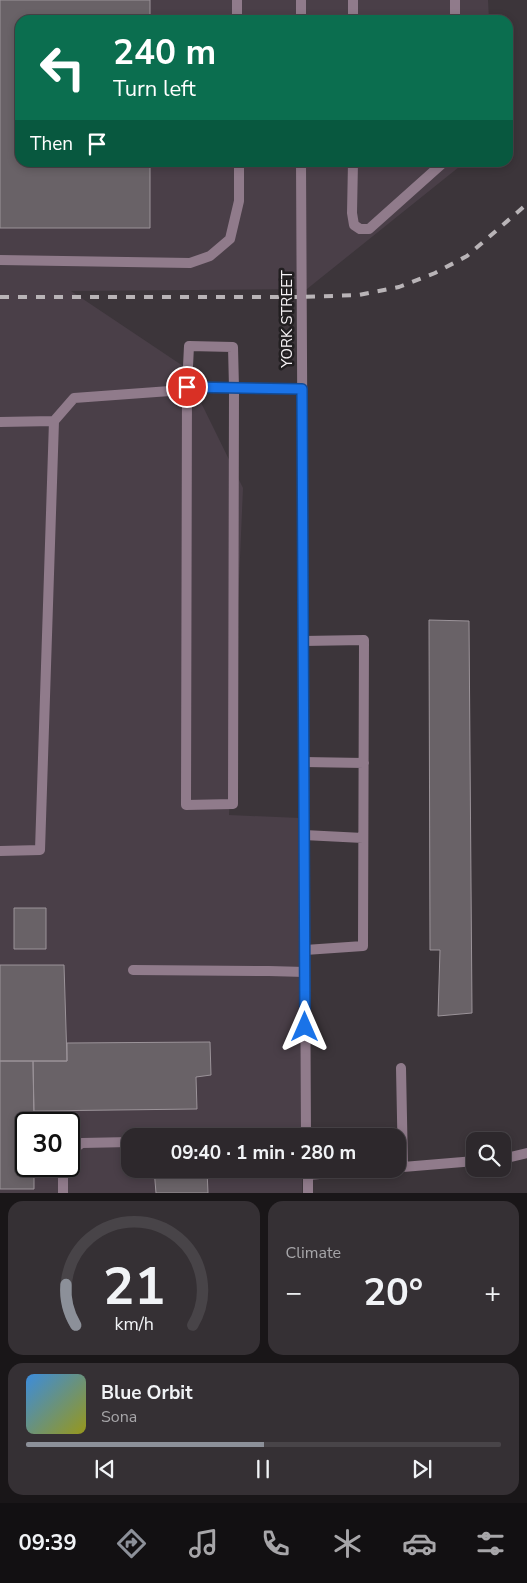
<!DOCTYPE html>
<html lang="en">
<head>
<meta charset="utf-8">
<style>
	body { margin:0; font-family:"Nunito Sans",sans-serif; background:#353034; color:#f1f3f6; height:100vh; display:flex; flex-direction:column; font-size:19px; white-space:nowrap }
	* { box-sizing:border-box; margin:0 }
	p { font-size:16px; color:#a7a6a9 }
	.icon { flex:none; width:28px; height:28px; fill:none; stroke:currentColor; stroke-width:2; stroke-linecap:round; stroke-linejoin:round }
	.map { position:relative; height:1193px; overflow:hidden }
	.side { display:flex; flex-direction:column; gap:8px; padding:8px; background:#191618; flex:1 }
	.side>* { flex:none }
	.top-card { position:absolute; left:15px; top:15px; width:498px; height:152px; border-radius:15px; box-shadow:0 2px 8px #0003,0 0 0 1px #484448; background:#0b6e4f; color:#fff; overflow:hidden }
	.buttons { position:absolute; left:466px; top:1132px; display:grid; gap:10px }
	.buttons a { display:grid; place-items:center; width:45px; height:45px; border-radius:10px; background:#2d282c; box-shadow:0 2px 8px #0003,0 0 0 1px #484448; font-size:25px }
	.speed { position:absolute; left:15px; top:1112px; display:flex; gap:10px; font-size:25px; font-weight:700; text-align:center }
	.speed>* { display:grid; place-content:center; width:65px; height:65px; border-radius:50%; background:#2d282c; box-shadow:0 2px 8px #0003,0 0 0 1px #484448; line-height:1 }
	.speed .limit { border:2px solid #111; border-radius:8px; background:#fff; color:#111 }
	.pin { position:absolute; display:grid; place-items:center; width:42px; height:42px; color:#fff; margin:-21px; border:2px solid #fff; border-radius:50%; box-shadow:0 1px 5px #0007 }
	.me { position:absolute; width:55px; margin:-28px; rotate:0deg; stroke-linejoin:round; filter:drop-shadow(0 0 4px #0008) }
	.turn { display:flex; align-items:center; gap:18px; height:105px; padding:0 15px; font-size:22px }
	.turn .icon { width:65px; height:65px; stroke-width:2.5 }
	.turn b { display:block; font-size:35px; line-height:42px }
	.then { display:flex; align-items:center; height:48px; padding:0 15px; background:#0003; gap:10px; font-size:19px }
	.big { font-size:38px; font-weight:700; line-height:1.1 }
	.side .widget { flex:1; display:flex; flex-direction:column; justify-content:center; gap:8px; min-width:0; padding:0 18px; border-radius:15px; background:#353034 }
	.side .dial { align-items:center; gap:0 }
	.dial svg { height:130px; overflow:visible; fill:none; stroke:#484448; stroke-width:7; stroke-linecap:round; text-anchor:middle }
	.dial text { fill:#f1f3f6; stroke:none }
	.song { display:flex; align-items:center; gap:15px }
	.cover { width:60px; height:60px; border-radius:8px; background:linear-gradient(135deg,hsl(210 70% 55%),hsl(60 70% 35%)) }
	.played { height:5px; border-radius:2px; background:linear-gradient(90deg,#8c9099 50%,#484448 50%) }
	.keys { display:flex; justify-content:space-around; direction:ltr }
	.heat { display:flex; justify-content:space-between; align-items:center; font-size:28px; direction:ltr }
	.side .tiles { flex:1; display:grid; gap:8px; grid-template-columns:1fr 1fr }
	.widget:last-child { grid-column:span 2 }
	.trip { position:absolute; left:121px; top:1128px; width:285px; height:50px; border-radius:15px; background:#2d282c; box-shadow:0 2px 8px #0003,0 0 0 1px #484448; font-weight:700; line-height:50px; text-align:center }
	.tab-bar { display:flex; height:80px; justify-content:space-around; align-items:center; background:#121012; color:#a7a6a9 }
	.tab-bar .icon { width:35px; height:35px }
	.tab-bar .active { color:#8c9099 }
	.tab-bar b { font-size:22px; color:#f1f3f6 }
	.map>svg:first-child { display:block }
	.built { fill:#4a3f48; fill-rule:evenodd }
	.building { fill:#696267; stroke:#9b9399 }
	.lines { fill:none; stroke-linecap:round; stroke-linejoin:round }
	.lane { stroke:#907b8b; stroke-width:10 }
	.street { stroke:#907b8b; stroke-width:10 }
	.rail { stroke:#b9b4b7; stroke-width:4; stroke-dasharray:9 9; stroke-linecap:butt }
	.route-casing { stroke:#114b97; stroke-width:12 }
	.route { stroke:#1a73e8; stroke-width:9 }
	.labels { text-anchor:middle; stroke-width:5; stroke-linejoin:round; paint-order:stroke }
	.street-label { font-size:15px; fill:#f6f2f5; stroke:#211e20 }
</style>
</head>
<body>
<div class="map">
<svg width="527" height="1193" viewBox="0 0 527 1193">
	<rect width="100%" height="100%" fill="#3c353a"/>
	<!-- built -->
	<path class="built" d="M0 0H488L489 20H20V162L464 163 307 289 71 291 183 366 243 488 229 815 300 818 302 1136H130V1169H302V1193H0ZM26 1124H69V1166H26Z"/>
	<!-- building -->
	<path class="building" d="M0 0H150V20H20V162H150V228H0Z
		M429 620 469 621 472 1013 438 1016 440 950H430Z
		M14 908H46V949H14Z
		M0 965H64L67 1061H0Z
		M210 1042 211 1075 196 1077 197 1109 34 1111 33 1061H67V1043Z
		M0 1061H33L34 1124H26V1166H34V1189H0Z
		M154 1169H177V1172L207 1170 208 1193H156Z"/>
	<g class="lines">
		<!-- lane -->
		<path class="lane" d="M237 0V20
			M353 0V20
			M455 0V20
			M353 162 352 213 354 225 360 229H369L444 162
			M0 260 190 263 210 256 230 239 239 201V162
			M54 421 74 398 170 391 187 387 189 346 233 347 234 388 233 804 186 805 187 387 302 389
			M0 422 54 421 40 850 0 851
			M303 641 364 640 363 946 305 950
			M304 762 364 763
			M304 835 363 838
			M133 970 269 971 305 972
			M69 1152 82 1143 130 1142
			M502 1159 527 1153
			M398 1167H403L401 1068
			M403 1167 475 1161
			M308 1175 377 1169
			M63 1193V1166"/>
		<!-- street -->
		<path class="street" d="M301 0V20
			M301 162 306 1136
			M308 1169V1193"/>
		<!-- rail -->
		<path class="rail" d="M0 297H302L359 295 399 287 435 273 467 256 527 204"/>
	</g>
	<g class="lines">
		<defs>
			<path id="route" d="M187 387 302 389 305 1027"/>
		</defs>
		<!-- route casing -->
		<use href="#route" class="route-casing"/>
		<!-- route -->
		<use href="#route" class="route"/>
	</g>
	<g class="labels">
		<!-- street labels -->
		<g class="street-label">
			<text transform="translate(287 319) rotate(-90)" y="5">YORK STREET</text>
		</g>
	</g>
</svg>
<div class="buttons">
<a><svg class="icon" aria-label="search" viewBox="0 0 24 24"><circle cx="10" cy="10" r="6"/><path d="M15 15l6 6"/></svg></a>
</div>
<div class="speed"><div class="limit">30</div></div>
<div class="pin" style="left:187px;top:387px;background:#d93025"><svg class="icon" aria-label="arrive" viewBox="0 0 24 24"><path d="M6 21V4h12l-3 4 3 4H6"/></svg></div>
<svg class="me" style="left:305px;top:1027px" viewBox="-20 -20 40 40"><path d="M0-17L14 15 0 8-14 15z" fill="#1a73e8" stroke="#fff" stroke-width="4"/></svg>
<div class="trip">09:40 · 1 min · 280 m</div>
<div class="top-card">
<div class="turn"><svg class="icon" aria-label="left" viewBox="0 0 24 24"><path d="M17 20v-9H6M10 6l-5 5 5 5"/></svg><div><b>240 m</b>Turn left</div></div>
<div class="then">Then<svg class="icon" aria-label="arrive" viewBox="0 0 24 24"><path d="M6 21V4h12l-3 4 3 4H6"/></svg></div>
</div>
</div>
<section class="side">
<div class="tiles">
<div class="widget dial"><svg viewBox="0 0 100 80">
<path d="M14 69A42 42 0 1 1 86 69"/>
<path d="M14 69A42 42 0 0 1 8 44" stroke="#8c9099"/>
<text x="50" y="56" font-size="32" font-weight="700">21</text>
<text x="50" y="72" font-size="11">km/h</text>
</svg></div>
<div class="widget"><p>Climate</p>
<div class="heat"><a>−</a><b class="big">20°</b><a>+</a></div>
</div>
<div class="widget">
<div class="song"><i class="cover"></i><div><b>Blue Orbit</b><p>Sona</p></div></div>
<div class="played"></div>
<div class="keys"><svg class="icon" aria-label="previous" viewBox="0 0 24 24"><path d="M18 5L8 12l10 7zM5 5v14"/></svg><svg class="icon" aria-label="pause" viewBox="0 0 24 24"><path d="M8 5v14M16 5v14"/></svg><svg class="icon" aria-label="next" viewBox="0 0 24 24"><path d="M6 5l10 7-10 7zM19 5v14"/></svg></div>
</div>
</div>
</section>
<nav class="tab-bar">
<b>09:39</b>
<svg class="icon active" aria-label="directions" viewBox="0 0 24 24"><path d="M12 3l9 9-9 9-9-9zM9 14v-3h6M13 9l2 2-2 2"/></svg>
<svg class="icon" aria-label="music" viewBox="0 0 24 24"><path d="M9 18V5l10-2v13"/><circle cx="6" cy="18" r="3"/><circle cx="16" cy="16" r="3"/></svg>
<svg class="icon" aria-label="phone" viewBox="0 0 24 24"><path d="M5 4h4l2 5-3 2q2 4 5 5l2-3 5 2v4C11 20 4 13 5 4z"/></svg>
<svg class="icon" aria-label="climate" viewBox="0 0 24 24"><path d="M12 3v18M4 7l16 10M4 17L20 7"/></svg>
<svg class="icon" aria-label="car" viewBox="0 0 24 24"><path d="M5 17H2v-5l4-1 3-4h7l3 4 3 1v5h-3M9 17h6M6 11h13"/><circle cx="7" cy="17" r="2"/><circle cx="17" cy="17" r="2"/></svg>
<svg class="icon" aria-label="filters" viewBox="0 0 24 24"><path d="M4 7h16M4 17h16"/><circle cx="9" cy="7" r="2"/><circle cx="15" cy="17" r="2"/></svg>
</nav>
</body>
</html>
